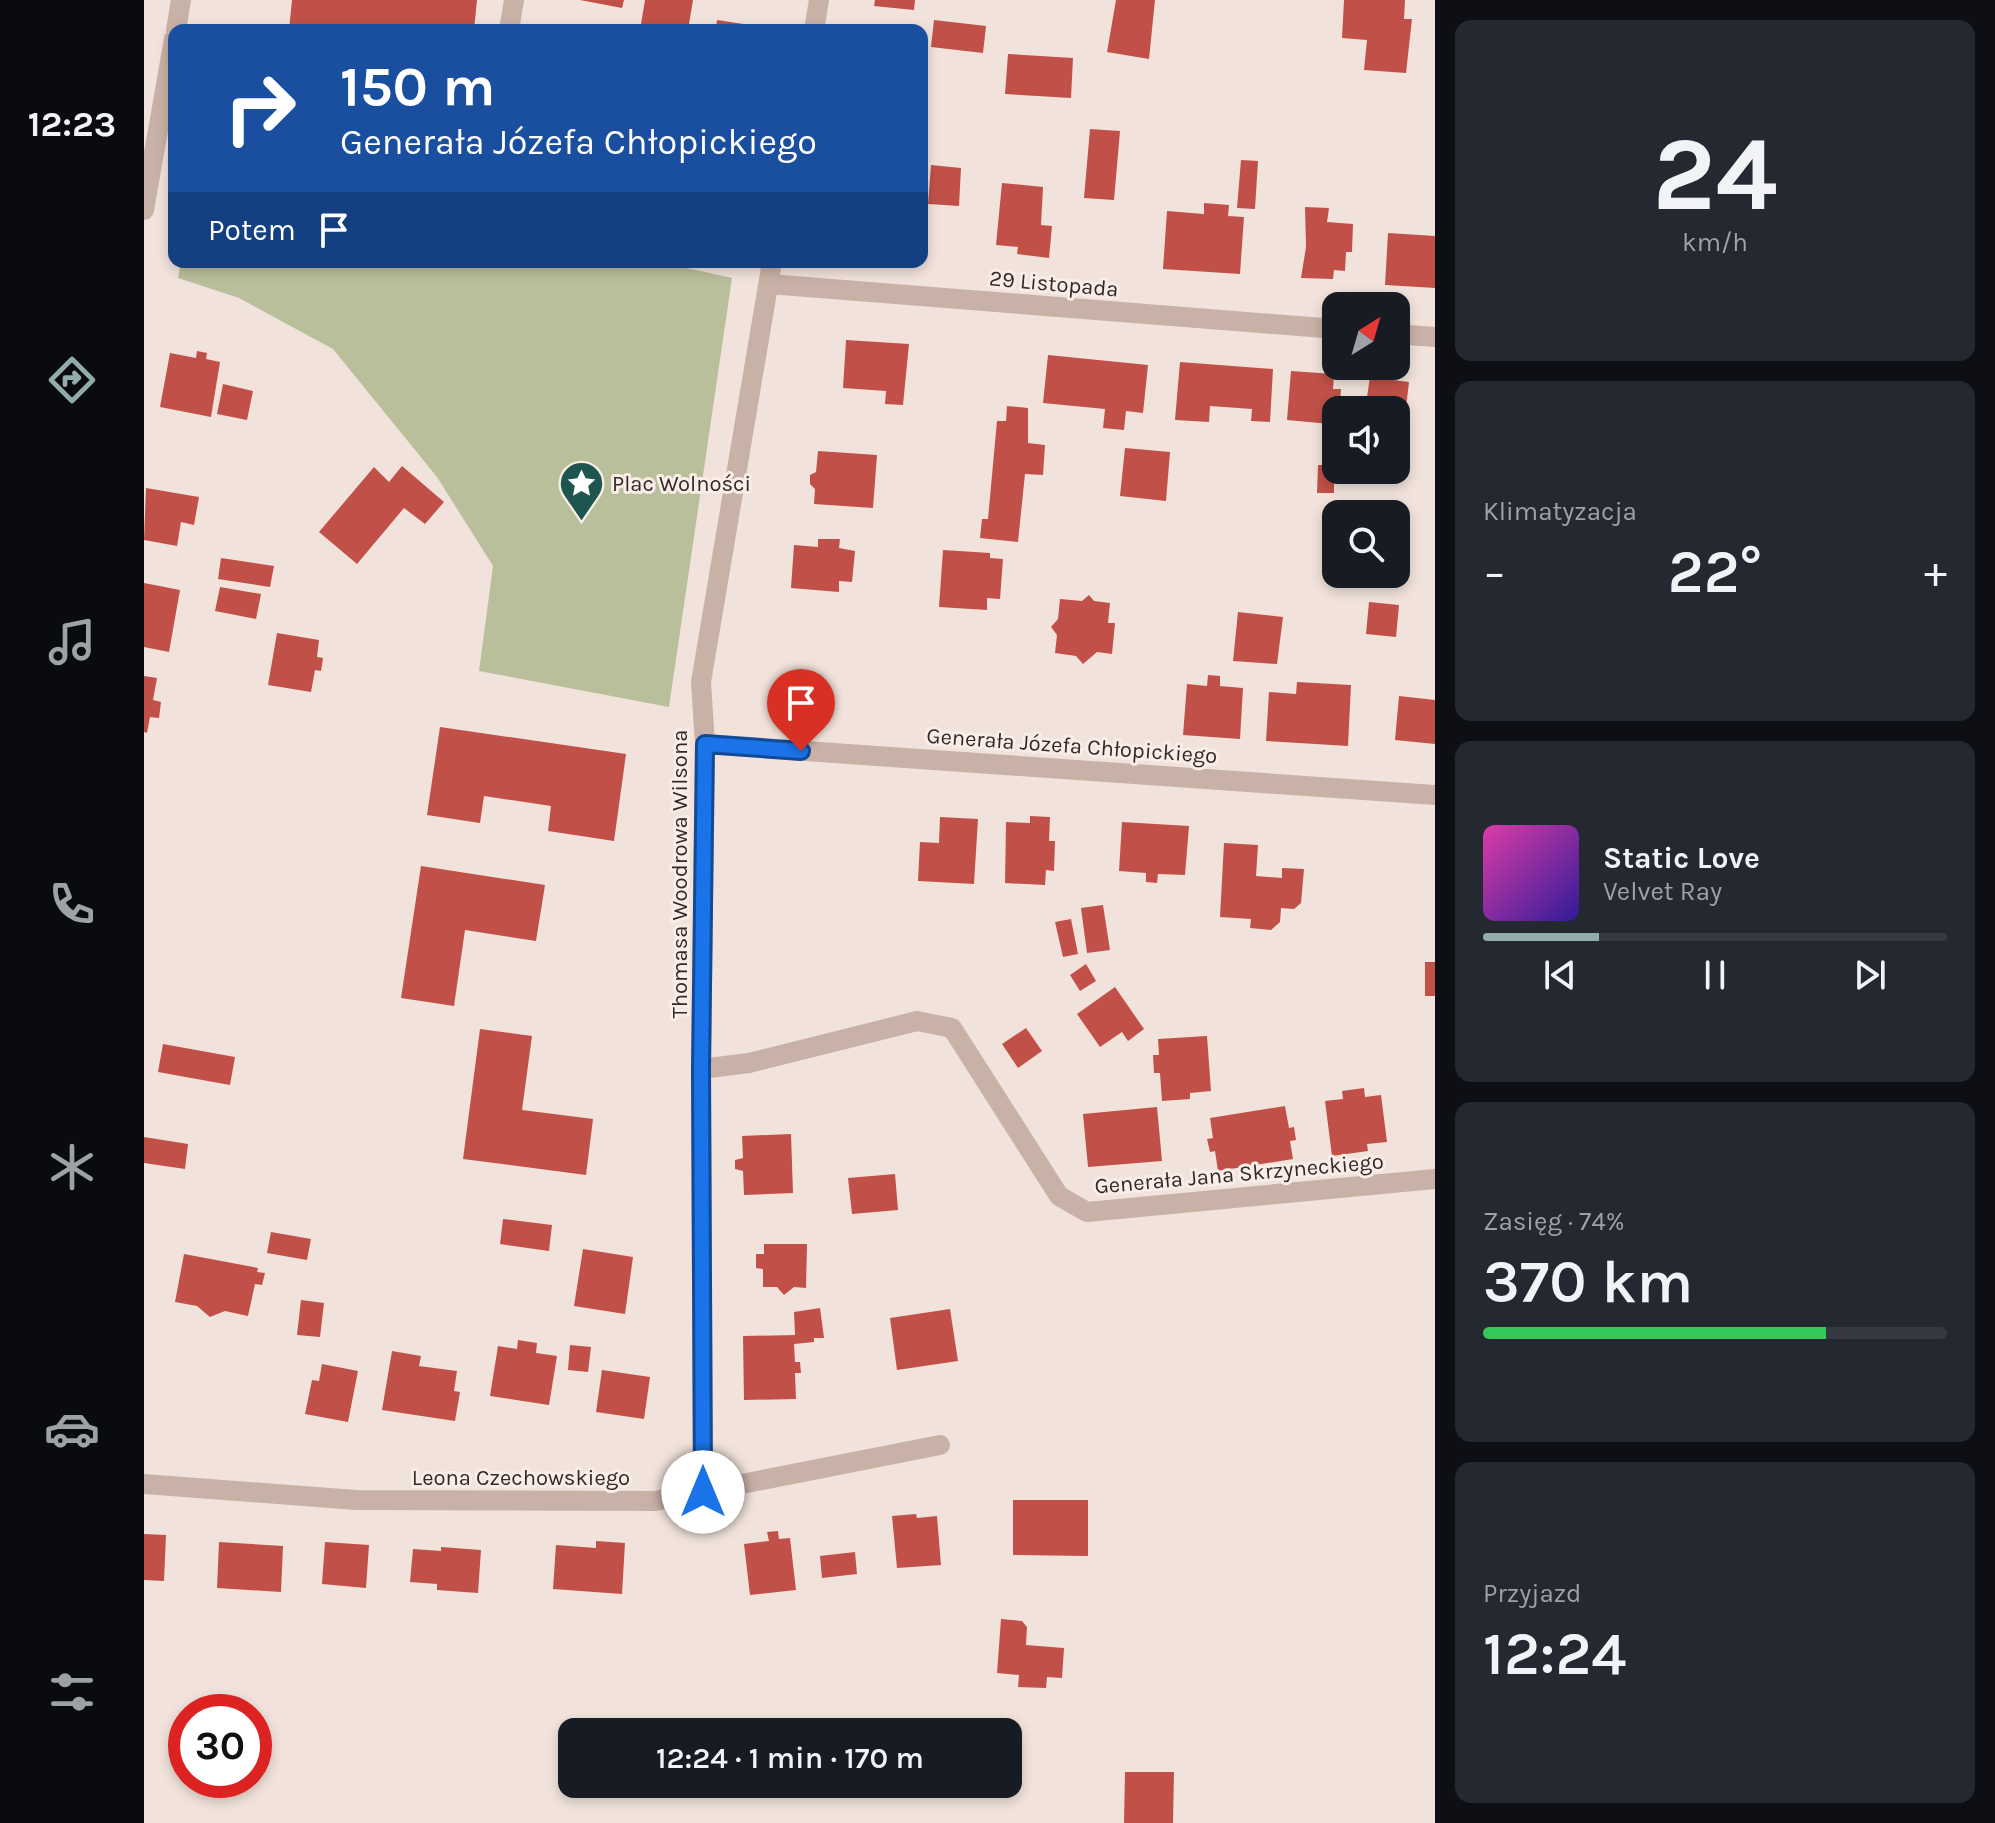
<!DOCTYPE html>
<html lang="pl">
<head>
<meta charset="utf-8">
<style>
	body { margin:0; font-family:Karla,sans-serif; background:#242831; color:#f1f3f6; height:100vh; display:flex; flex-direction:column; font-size:30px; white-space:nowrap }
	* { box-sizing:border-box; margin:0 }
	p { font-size:26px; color:#9ea1a6 }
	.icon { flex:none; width:44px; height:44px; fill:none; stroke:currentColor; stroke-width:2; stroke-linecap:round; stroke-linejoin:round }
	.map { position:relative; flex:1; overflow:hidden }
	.drawer { display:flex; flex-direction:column; gap:20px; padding:20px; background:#0d0f14; width:560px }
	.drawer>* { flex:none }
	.banner { position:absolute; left:24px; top:24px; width:760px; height:244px; border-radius:16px; box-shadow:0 4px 12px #0003; background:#1a4fa0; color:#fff; overflow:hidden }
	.needle { width:52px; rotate:37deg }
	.controls { position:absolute; left:1178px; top:292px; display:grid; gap:16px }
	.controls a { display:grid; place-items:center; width:88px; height:88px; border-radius:16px; background:#171b24; box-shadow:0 4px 12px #0003; font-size:40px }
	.speed { position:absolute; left:24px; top:1694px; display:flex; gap:16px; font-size:40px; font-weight:700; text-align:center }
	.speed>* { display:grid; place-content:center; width:104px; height:104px; border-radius:50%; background:#171b24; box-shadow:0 4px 12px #0003; line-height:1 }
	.speed .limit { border:12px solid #d22; background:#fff; color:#111 }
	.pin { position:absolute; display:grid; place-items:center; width:68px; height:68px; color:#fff; margin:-82px -34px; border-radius:50% 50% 50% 0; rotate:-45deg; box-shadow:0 0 8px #0007 }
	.pin .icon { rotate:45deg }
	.me { position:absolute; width:88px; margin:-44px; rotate:0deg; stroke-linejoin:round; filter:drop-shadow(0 0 6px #0008) }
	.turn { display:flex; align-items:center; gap:28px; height:168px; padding:0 40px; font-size:36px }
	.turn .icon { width:104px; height:104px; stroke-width:2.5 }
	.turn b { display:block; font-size:56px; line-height:68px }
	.then { display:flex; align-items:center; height:76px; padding:0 40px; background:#0003; gap:16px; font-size:30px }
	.big { font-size:60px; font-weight:600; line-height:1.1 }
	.drawer .tile { flex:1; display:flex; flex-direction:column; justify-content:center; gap:12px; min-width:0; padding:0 28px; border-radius:16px; background:#242831 }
	.drawer .dial { align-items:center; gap:0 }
	.dial b { font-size:104px; line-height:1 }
	.song { display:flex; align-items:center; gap:24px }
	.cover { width:96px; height:96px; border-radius:12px; background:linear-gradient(135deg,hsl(320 70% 55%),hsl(250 70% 35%)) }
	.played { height:8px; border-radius:4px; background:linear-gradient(90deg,#92acab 25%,#363941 25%) }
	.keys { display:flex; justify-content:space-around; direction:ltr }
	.heat { display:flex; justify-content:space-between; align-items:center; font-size:44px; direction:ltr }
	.charge { height:12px; border-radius:6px; background:linear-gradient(90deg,#34c759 74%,#363941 0) }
	.trip { position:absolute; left:414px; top:1718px; width:464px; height:80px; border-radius:16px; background:#171b24; box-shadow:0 4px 12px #0003; font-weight:600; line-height:80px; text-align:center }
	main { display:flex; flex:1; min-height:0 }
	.dock { display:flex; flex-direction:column; width:144px; justify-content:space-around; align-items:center; background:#090b0e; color:#9ea1a6 }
	.dock .icon { width:56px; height:56px }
	.dock .selected { color:#92acab }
	.dock b { font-size:36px; color:#f1f3f6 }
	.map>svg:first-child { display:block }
	.green { fill:#b9bf9b }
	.building { fill:#c15148 }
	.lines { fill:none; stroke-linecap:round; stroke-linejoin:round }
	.minor { stroke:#c8b1a7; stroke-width:20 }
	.route-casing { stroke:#114b97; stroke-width:20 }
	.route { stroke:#1a73e8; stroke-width:14 }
	.labels { text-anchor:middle; stroke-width:6; stroke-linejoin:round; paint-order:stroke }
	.street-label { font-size:22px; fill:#352927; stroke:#f9ede7 }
	.poi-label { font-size:22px; fill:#352927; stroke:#f9ede7; text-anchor:start }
</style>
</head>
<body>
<main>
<nav class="dock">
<b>12:23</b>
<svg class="icon selected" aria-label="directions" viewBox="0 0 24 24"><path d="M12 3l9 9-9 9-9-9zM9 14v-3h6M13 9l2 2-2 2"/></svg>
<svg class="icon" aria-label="music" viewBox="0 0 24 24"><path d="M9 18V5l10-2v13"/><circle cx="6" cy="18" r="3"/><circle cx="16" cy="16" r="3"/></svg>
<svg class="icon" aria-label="phone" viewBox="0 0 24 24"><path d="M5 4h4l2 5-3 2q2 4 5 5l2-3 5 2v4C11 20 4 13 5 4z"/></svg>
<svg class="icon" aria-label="climate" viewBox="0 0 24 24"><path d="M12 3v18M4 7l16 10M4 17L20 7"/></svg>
<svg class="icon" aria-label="car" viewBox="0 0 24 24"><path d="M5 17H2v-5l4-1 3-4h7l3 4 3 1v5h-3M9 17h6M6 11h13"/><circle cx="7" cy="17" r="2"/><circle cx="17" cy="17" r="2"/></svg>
<svg class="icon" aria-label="filters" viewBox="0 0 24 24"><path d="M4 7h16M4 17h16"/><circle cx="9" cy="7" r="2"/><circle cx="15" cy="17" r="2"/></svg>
</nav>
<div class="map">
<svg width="1291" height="1823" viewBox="0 0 1291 1823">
	<rect width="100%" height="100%" fill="#f1e3db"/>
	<!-- green -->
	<path class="green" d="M37 262H516L588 278 525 707 335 671 349 566 293 477 189 349 95 298 34 278Z"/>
	<!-- building -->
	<path class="building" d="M148 0H333L330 30H145Z
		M436 0H480L478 8Z
		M501 0H549L544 30H496Z
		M731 0H771L770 10 730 6Z
		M972 0H1011L1005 59 963 52Z
		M1200 0H1261L1260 19H1268L1262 73 1220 70 1223 40 1198 38Z
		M573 20 619 27 618 30H572Z
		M790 20 842 26 839 53 787 47Z
		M864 54 929 58 927 98 861 94Z
		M946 129 976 131 970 200 940 198Z
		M1097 160 1114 161 1111 209 1093 208Z
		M787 165 817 168 815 206 784 204Z
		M858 183 899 187 897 225 908 226 905 258 873 254 874 247 852 245Z
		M1060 203 1085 205 1084 216 1100 217 1096 274 1019 269 1023 211 1060 214Z
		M1161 207 1185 208 1183 222 1209 224 1208 252H1202L1201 271 1190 270 1189 279 1157 278 1162 247Z
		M1244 233 1291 236V288L1241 285Z
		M702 340 765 344 759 405 741 404 742 391 699 388Z
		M53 351 63 353 62 359 76 362 67 417 16 407 26 353 52 358Z
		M904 355 1004 365 999 413 982 411 980 430 959 428 961 409 899 403Z
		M1036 362 1129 369 1126 422 1107 421 1108 409 1066 406 1065 422 1031 420Z
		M1147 371 1190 374 1189 389H1197L1196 404 1188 403 1186 424 1143 420Z
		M1226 377 1265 382 1259 433 1252 432V410H1221Z
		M79 384 109 391 103 420 73 414Z
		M863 406 884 408V443L901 445 899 475 881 474 874 542 836 538 838 519H844L853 421H862Z
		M981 448 1026 452 1022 501 976 496Z
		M674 451 733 455 729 508 670 504 671 489 666 484V475L672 472Z
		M1174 465H1190V493H1173Z
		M258 466 300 502 281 524 260 508 213 564 175 532 230 467 245 482Z
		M2 488 55 497 50 525 37 522 33 546 0 540Z
		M674 539H696L695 548 711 551 708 582 695 581V592L647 588 650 545 674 547Z
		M799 550 846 553V558L859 559 856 599 843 598V610L795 607Z
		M77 558 130 566 126 587 74 579Z
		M0 583 36 590 25 652 0 647Z
		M76 587 117 594 112 619 71 611Z
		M945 595 950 601 966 603 964 623H971L968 654 953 652 939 664 932 656 911 653 913 635 907 627 914 619 916 599 938 601Z
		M1225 602 1255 605 1252 637 1222 634Z
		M1094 612 1139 617 1133 664 1089 661Z
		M133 633 175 640 173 657 179 658 177 671 171 670 167 692 124 685Z
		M1064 675 1076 676V686L1099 688 1096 739 1039 735 1043 684 1063 686Z
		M0 676 13 678 9 700 17 702 15 718 6 717 3 733 0 732Z
		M1153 682 1207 685 1204 746 1122 741 1125 692 1152 694Z
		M1255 696 1291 700V744L1251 740Z
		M296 727 482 754 470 841 404 831 407 806 340 796 336 823 283 815Z
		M886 816 906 817 905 841H911L910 871 902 870 901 885 861 883 862 822 886 823Z
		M796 817 834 819 830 884 774 881 776 842 795 843Z
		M978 822 1045 826 1041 875 1014 874 1013 883 1002 882V873L975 871Z
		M1080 843 1114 845 1112 876 1138 878V868L1160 869 1157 903 1150 909 1137 908 1136 922 1127 930 1106 928 1107 919 1076 917Z
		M277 866 401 885 392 941 321 930 310 1006 257 998Z
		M959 905 966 950 943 953 937 908Z
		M927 919 934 954 919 957 911 922Z
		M1281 962H1291V996H1281Z
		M942 964 952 981 936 991 926 975Z
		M971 987 1000 1029 984 1041 978 1032 956 1047 933 1014Z
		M882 1028 898 1051 874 1068 858 1044Z
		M336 1029 388 1036 378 1110 449 1119 442 1175 319 1159Z
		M1063 1036 1067 1091 1046 1093V1099L1018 1101 1016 1073H1010L1009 1055H1015L1014 1039Z
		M19 1044 91 1057 86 1085 14 1072Z
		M1220 1088 1221 1097 1237 1095 1243 1142 1223 1144 1224 1151 1188 1156 1181 1101 1199 1099 1198 1091Z
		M1141 1106 1145 1128 1150 1127 1152 1140 1146 1141 1149 1159 1074 1171 1071 1151 1066 1152 1063 1139 1069 1138 1066 1118Z
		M1013 1107 1018 1161 944 1167 939 1114Z
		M647 1134 649 1193 600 1195 599 1171 591 1169V1160L599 1158 598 1136Z
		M0 1137 44 1144 41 1169 0 1163Z
		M751 1174 754 1210 708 1214 704 1178Z
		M359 1219 408 1225 405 1251 356 1244Z
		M127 1232 167 1239 163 1260 123 1253Z
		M620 1244H663L662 1288 650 1287 640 1295 633 1287H619V1269L612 1268V1254H620Z
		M439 1249 489 1257 481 1314 430 1306Z
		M40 1254 114 1268 113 1272 121 1273 118 1285 111 1284 104 1316 81 1311 66 1317 53 1306 31 1302Z
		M157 1300 180 1303 176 1337 153 1335Z
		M676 1308 680 1338H670V1342L650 1344 651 1362H656L657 1373H651L652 1399 600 1400 599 1336 651 1335 650 1312Z
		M806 1309 814 1361 753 1370 746 1318Z
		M374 1340 393 1343 392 1353 413 1356 405 1405 346 1396 354 1346 373 1349Z
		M426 1345 447 1347 444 1372 424 1370Z
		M248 1351 277 1356 275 1366 313 1371 310 1391 316 1392 311 1421 238 1410Z
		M178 1364 214 1371 204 1422 161 1414 168 1380 175 1381Z
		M458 1370 506 1377 500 1419 452 1412Z
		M869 1500H944V1556L869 1555Z
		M772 1514 773 1518 793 1516 797 1565 753 1568 748 1516Z
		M634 1531 635 1539 646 1538 652 1590 606 1595 600 1544 625 1541 623 1532Z
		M0 1534 22 1535 20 1581 0 1580Z
		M452 1541 481 1543 478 1594 409 1589 412 1545 452 1548Z
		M75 1542 139 1546 137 1592 73 1588Z
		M181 1542 225 1545 222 1588 178 1584Z
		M297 1547 337 1550 334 1593 293 1590V1584L266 1582 269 1549 297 1551Z
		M711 1552 713 1574 678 1578 676 1556Z
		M857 1619 878 1621 883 1627 882 1645 920 1648 918 1678 903 1677 902 1688 874 1687 875 1675 853 1673Z
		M981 1772H1030L1029 1823H980Z"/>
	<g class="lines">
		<!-- minor -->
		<path class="minor" d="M32 30 37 0
			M365 30 370 0
			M670 30 675 0
			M0 210 30 39
			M625 284 1192 329
			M1252 334 1291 337
			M561 744 1291 795
			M557 1069 605 1063 773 1021 808 1028 915 1196 943 1212 1291 1179
			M0 1484 212 1500 511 1501 796 1445
			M559 1492 557 1069 561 744 557 682 628 262"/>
	</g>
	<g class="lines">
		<defs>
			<path id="route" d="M559 1492 557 1069 561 744 657 751"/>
		</defs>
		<!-- route casing -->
		<use href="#route" class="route-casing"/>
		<!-- route -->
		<use href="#route" class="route"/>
	</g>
	<!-- icons -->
	<defs>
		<symbol id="sight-pin" viewBox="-11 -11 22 30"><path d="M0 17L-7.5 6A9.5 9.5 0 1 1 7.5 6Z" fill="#1f554f" stroke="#f9ede7"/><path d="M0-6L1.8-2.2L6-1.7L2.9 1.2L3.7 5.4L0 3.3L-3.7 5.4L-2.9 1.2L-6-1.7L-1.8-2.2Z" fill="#fff"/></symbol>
	</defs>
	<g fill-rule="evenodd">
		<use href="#sight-pin" x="412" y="458" width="51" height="69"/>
	</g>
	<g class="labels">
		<!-- street labels -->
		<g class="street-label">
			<text transform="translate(910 283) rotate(5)" y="8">29 Listopada</text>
			<text transform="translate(928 745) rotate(4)" y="8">Generała Józefa Chłopickiego</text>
			<text transform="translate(535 874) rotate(-90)" y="8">Thomasa Woodrowa Wilsona</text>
			<text transform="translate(1095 1173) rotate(-5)" y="8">Generała Jana Skrzyneckiego</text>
			<text x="377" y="1485">Leona Czechowskiego</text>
		</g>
		<!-- poi labels -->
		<g class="poi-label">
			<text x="468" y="491">Plac Wolności</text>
		</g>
	</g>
</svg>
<div class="controls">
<a><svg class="needle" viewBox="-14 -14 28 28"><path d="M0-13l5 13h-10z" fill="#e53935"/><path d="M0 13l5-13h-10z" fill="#9ea1a6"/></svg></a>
<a><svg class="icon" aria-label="sound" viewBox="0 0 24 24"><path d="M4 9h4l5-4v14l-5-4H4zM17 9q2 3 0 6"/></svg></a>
<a><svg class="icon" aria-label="search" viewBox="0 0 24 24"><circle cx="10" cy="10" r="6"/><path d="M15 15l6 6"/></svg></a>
</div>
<div class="speed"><div class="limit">30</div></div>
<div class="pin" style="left:657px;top:751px;background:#d93025"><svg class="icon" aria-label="arrive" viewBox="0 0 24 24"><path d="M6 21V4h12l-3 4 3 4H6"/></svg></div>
<svg class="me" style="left:559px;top:1492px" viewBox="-20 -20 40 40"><circle r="19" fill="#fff"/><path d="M0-13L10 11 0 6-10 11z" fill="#1a73e8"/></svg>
<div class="trip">12:24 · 1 min · 170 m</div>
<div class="banner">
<div class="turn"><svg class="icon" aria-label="right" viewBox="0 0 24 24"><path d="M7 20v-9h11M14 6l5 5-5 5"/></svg><div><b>150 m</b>Generała Józefa Chłopickiego</div></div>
<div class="then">Potem<svg class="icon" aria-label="arrive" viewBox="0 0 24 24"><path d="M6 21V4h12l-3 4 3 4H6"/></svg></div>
</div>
</div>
<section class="drawer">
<div class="tile dial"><b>24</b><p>km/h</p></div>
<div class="tile"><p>Klimatyzacja</p>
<div class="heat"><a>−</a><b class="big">22°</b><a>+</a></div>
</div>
<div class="tile">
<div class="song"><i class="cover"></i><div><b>Static Love</b><p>Velvet Ray</p></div></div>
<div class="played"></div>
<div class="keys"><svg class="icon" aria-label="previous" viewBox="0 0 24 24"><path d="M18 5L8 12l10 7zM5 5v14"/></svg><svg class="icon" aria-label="pause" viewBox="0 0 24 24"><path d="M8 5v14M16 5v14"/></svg><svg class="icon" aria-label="next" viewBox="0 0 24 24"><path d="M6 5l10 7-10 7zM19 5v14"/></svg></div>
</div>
<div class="tile"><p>Zasięg · 74%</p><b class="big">370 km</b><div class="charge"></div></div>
<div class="tile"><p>Przyjazd</p><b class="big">12:24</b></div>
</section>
</main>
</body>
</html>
